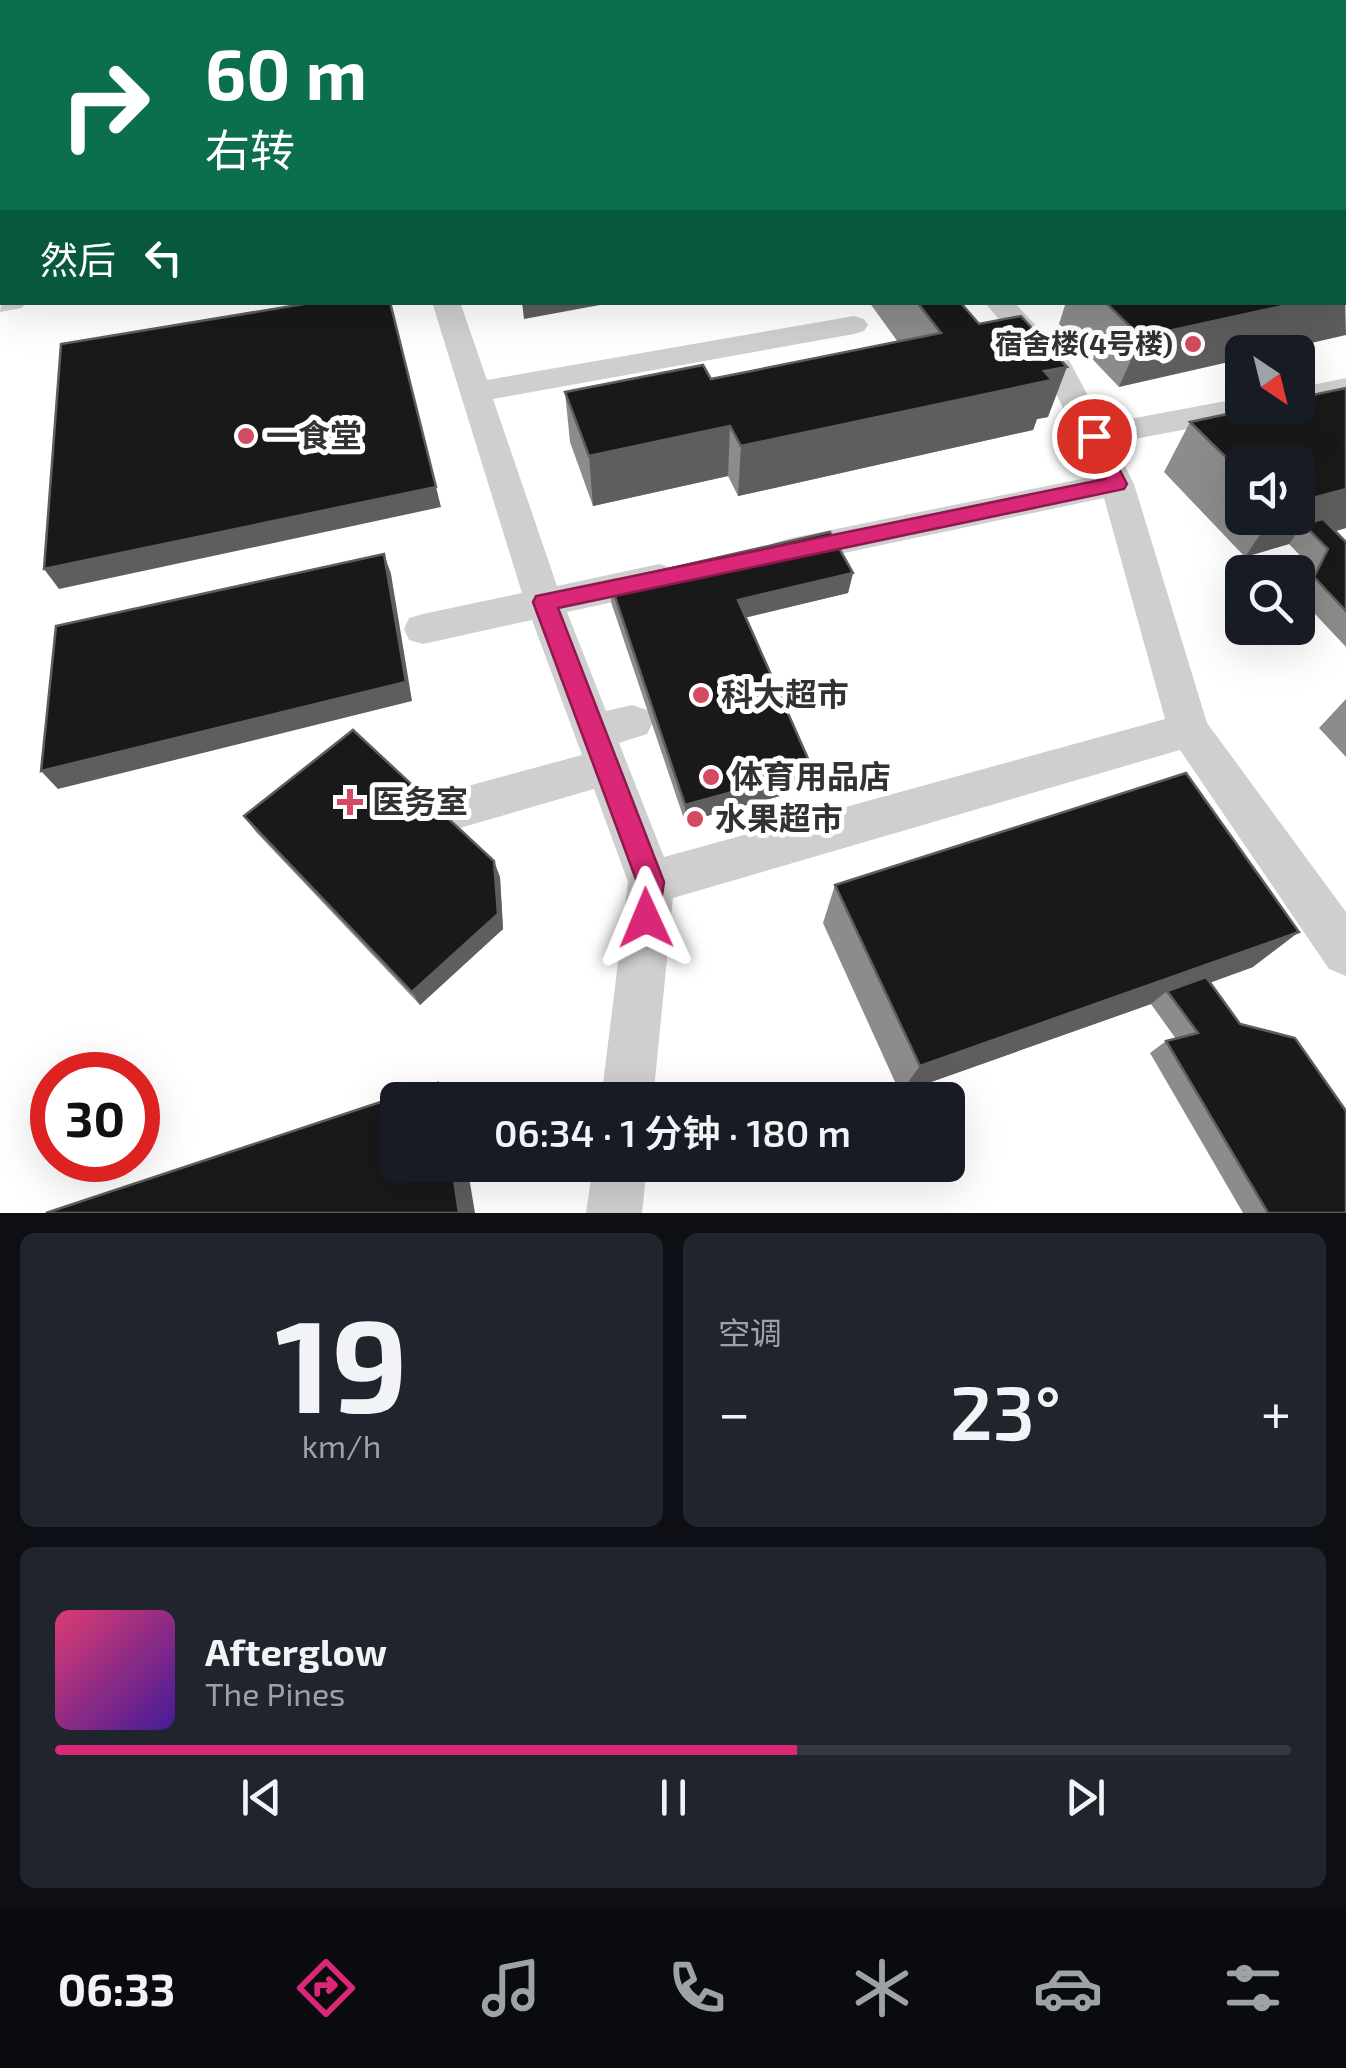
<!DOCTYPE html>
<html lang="zh">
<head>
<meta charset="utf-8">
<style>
	body { margin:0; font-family:"Exo 2","Noto Sans SC",sans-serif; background:#20242c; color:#f1f3f6; height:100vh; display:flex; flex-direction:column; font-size:38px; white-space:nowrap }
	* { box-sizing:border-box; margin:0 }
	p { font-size:32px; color:#9ea1a6 }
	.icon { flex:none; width:55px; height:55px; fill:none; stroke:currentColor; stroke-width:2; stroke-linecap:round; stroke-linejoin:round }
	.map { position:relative; height:1213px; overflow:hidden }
	.details { display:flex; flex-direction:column; gap:20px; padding:20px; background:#0d0f14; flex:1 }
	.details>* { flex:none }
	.guide { position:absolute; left:0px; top:0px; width:1348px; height:305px; box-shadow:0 10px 40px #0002; background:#0b6e4f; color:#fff; overflow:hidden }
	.needle { width:65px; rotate:145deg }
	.fabs { position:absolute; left:1225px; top:335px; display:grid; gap:20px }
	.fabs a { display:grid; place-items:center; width:90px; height:90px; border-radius:15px; background:#171b24; box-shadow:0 10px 40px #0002; font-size:50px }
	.speed { position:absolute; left:30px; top:1052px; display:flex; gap:20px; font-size:50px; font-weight:700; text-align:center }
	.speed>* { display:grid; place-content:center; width:130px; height:130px; border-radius:50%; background:#171b24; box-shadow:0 10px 40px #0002; line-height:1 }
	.speed .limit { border:15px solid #d22; background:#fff; color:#111 }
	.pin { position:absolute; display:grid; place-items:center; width:85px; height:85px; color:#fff; margin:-42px; border:5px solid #fff; border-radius:50%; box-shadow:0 2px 10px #0007 }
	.me { position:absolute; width:110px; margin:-55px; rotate:359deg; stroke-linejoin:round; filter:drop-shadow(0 0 8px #0008) }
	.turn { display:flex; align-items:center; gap:35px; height:210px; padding:0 40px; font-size:45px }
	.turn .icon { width:130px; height:130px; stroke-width:2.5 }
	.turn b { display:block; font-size:70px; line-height:85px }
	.then { display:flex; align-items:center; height:95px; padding:0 40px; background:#0003; gap:20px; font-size:38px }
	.big { font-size:75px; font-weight:600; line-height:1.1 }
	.details .card { flex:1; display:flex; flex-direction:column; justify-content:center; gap:15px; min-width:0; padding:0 35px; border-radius:15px; background:#20242c }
	.details .dial { align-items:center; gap:0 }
	.dial b { font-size:130px; line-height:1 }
	.song { display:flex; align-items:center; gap:30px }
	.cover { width:120px; height:120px; border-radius:15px; background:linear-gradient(135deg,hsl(340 70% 55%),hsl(260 70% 35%)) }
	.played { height:10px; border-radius:5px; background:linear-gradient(90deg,#db2777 60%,#363941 60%) }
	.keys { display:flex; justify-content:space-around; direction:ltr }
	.heat { display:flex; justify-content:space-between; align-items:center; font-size:55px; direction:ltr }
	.details .tiles { flex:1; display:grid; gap:20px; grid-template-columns:1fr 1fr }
	.card:last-child { grid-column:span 2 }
	.trip { position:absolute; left:380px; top:1082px; width:585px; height:100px; border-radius:15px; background:#171b24; box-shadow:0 10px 40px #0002; font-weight:600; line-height:100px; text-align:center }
	.dock { display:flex; height:160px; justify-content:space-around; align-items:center; background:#090b0e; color:#9ea1a6 }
	.dock .icon { width:70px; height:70px }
	.dock .on { color:#db2777 }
	.dock b { font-size:45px; color:#f1f3f6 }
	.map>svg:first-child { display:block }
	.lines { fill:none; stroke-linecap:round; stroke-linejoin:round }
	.stream { fill:#ccdfe6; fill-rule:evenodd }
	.minor { fill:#cfcfcf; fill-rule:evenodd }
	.tertiary { fill:#cfcfcf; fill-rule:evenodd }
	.wall { fill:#8c8c8c; fill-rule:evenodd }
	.shaded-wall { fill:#5e5e5e }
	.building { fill:#191919; stroke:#5e5e5e; stroke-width:2.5 }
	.route { fill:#db2777; stroke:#8e194d; stroke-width:2.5 }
	.poi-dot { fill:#d34a62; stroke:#fff; stroke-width:4 }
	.labels { text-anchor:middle; stroke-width:10; stroke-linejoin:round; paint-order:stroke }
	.far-poi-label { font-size:28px; font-weight:bold; fill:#323232; stroke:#fff; text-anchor:end }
	.poi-label { font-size:32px; font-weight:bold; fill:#323232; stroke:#fff; text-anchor:start }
</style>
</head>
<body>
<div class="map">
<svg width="1346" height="1213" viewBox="0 0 1346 1213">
	<rect width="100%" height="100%" fill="#fff"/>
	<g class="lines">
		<!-- stream -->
		<path class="stream" d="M76 0H84L86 2H79Z
			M0 136H2V142H0Z"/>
		<!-- minor -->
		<path class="minor" d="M645 0H664L665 2H646Z
			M0 20 2 21V33L0 32Z
			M2 295V302H26L22 308 0 312Z
			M432 302H460L487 380 854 316 864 319 868 325 864 331 854 334 493 399 557 586 659 564 672 568 677 578 672 588 659 592 567 612 606 711 632 705 647 710 653 722 647 734 619 743 664 857 1165 719 1104 498 787 565 774 561 769 552 774 543 787 539 1096 476 1046 373 984 302H1014L1070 362 1103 424 1242 398V408H1261L1257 415 1246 418 1113 443 1134 484 1207 723 1346 912V976L1329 969 1180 750 673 898 653 1100H601L628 882 594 789 453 830 438 824 431 810 438 796 453 790 582 755 532 620 423 644 409 640 404 629 409 618 423 614 522 593Z
			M1346 378V398L1298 408H1296L1298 388Z
			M593 1165H647L642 1213H586Z"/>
		<!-- tertiary -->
		<path class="tertiary" d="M1056 0H1081L1082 2H1057Z
			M1098 0H1124L1125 2H1099Z
			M1345 155H1346V173H1345Z"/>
	</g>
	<!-- wall -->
	<path class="wall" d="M1228 0H1346V58L1345 2H1233Z
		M869 302H960L1048 417 1037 419 1033 430 738 496 728 476 593 506 570 442 565 392 711 379 898 342Z
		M1066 302H1345L1119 387 1059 324Z
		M1346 388V528L1335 531 1346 542V647L1299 597 1313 569 1289 544 1245 557 1164 472 1190 422ZM1242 462 1298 518H1242Z
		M853 573 848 593 745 617 813 770 809 788 685 822 611 602 610 582Z
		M1346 699V757L1319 728Z
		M244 816 500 877 503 929 420 1005 256 832Z
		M835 885 1253 967 1211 982 1346 1213H1243L1150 1053 1166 1041 1176 1039 1151 1004 900 1093 823 923Z"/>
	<!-- shaded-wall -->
	<path class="shaded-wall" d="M1345 293 1346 335 1272 352H1242V359L1119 387 1141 337 1301 302H1345Z
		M390 302 441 507 59 589 44 569Z
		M522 302H616L524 319Z
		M1067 367 1048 417 1037 419 1033 430 738 496 741 446Z
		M730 426 728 476 593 506 589 456Z
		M1346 489V528L1316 537 1303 524 1289 544 1245 557 1271 518H1298V502Z
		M384 554 391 574 412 701 58 789 41 771Z
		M853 573 848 593 736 620 738 600Z
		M813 770 809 788 685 822V805Z
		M494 861 500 877 503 929 420 1005 412 992Z
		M1299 932 1253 967 1171 997 1167 991 1151 1004 900 1093 920 1066Z
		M438 1083 451 1100H441Z
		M452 1165H467L475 1213H459Z"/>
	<!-- building -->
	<path class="building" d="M432 0H597L594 2H410Z
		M1308 0H1346V17L1345 2H1314Z
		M1345 238H1346L1345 293Z
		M316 302H390L436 487 44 569 61 344Z
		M917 302H960L979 324 1021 316 1067 367 1044 371 1052 380 741 446 730 426 589 456 565 392 703 365 711 379 941 333Z
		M1105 302H1301L1141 337Z
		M1346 388V489L1298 502V462H1242V473L1190 422 1255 408H1298V398Z
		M1323 519 1346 542V611L1314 577 1328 549 1303 524Z
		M830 532 853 573 738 600 813 770 685 805 610 582Z
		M384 554 406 682 41 771 56 626Z
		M353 730 494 861 498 914 412 992 244 816Z
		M1186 773 1299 932 920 1066 835 885Z
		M1206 977 1240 1024 1295 1038 1346 1111V1213H1268L1166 1041 1198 1033 1167 991Z
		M438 1083 441 1100H398V1165H452L459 1213H46Z"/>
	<!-- route -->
	<path class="route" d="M1094 430 1100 432 1127 484 1124 489 558 608 664 882 657 928 646 932 636 928 632 918 637 882 533 602 536 596 1105 479 1084 436Z"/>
	<!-- markers -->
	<g class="poi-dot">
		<circle cx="1193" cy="344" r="10"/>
		<circle cx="246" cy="436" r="10"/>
		<circle cx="701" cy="695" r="10"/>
		<circle cx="711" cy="777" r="10"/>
		<path d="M345 787h10v10h10v10h-10v10h-10v-10h-10v-10h10z"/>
		<circle cx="695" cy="819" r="10"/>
	</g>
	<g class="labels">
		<!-- far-poi labels -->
		<g class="far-poi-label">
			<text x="1173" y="354">宿舍楼(4号楼)</text>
		</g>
		<!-- poi labels -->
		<g class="poi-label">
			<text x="266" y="447">一食堂</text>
			<text x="721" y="706">科大超市</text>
			<text x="731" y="788">体育用品店</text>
			<text x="372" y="813">医务室</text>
			<text x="715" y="830">水果超市</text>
		</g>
	</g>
</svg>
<div class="fabs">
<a><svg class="needle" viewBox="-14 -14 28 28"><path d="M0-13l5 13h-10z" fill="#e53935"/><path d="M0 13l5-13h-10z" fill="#9ea1a6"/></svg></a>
<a><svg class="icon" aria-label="sound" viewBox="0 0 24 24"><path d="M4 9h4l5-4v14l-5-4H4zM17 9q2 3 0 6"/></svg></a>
<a><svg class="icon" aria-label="search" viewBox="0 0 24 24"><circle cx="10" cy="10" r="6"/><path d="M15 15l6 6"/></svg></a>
</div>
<div class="speed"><div class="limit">30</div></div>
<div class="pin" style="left:1094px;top:436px;background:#d93025"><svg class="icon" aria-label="arrive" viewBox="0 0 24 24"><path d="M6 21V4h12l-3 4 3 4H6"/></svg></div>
<svg class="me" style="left:646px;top:918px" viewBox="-20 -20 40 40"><path d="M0-17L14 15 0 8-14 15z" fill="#db2777" stroke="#fff" stroke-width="4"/></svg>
<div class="trip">06:34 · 1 分钟 · 180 m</div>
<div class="guide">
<div class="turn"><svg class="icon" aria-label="right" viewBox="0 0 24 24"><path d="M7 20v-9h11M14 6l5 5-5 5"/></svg><div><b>60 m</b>右转</div></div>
<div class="then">然后<svg class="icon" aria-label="left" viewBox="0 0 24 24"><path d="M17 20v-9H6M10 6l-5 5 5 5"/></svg></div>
</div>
</div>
<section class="details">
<div class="tiles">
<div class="card dial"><b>19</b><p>km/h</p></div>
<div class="card"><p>空调</p>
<div class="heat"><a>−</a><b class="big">23°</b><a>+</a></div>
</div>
<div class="card">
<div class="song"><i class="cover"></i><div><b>Afterglow</b><p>The Pines</p></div></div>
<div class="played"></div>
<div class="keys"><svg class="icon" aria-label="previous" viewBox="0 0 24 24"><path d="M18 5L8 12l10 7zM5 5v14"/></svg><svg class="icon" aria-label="pause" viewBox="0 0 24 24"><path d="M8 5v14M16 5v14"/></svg><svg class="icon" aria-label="next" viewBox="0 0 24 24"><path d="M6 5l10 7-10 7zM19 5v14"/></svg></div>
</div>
</div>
</section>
<nav class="dock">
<b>06:33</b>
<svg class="icon on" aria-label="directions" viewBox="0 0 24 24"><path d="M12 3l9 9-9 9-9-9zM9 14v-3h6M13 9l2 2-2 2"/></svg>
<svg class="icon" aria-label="music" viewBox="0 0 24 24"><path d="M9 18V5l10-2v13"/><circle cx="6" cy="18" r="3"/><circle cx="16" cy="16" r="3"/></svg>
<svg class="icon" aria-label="phone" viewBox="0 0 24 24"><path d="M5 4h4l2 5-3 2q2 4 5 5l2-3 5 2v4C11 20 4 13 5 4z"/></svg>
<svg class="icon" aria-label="climate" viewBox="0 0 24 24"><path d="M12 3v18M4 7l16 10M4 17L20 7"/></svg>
<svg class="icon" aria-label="car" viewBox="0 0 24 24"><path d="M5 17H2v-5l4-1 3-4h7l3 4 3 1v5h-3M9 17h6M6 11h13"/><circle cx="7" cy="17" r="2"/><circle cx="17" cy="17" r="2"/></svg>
<svg class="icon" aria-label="filters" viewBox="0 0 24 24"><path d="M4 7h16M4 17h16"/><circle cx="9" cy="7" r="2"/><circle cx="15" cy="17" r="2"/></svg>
</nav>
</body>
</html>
